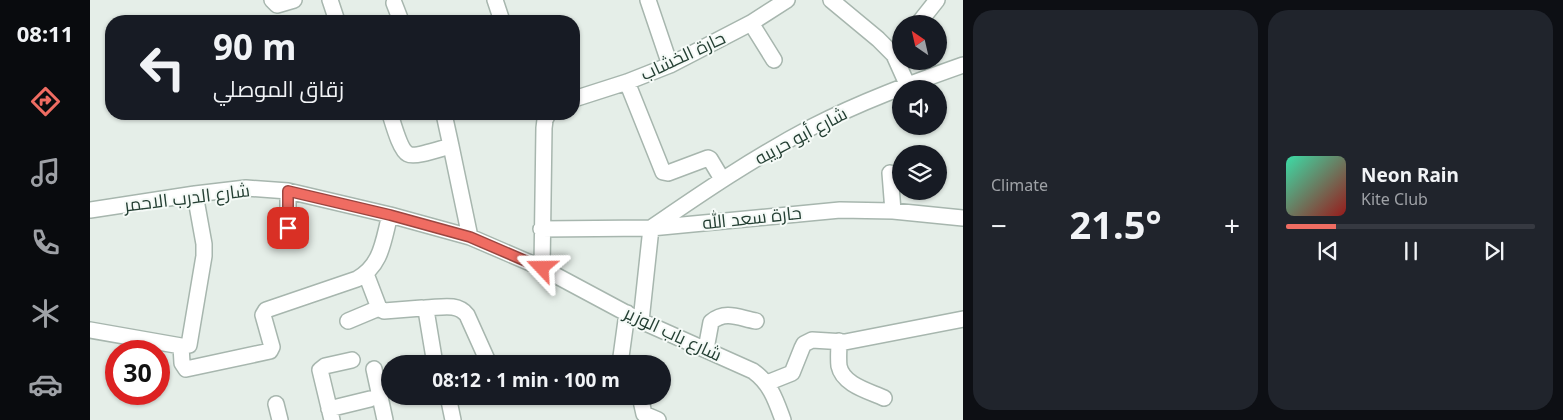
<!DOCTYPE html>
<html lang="en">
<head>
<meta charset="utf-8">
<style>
	body { margin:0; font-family:"Noto Sans",Cairo,sans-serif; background:#20242c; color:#f1f3f6; height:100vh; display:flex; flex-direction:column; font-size:19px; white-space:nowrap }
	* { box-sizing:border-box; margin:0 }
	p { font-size:16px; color:#9ea1a6 }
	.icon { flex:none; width:28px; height:28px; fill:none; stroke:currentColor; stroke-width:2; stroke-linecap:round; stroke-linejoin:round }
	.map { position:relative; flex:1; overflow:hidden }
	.drawer { display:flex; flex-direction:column; gap:10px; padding:10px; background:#0d0f14; width:600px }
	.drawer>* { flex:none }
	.guide { position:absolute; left:15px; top:15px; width:475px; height:105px; border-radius:20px; box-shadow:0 1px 4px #0004; background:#171b24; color:#f1f3f6; overflow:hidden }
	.needle { width:32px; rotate:326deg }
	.buttons { position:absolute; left:802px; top:15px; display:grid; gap:10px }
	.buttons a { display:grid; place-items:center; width:55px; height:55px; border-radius:50%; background:#171b24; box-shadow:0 1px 4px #0004; font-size:25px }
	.speed { position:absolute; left:15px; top:340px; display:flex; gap:10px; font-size:25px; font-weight:700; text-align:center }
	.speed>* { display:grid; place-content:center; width:65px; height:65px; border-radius:50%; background:#171b24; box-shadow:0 1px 4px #0004; line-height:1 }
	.speed .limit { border:8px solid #d22; background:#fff; color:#111 }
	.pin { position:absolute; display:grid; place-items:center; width:42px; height:42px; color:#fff; margin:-21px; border-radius:10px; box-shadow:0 2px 8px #0006 }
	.me { position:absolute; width:55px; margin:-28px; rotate:293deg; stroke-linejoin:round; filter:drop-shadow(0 0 4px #0008) }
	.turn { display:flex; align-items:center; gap:18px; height:105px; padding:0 25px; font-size:22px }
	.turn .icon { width:65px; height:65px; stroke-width:2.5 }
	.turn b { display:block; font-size:35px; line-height:42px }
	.big { font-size:38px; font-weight:700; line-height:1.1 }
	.drawer .widget { flex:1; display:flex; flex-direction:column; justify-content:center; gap:8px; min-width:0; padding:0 18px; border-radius:20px; background:#20242c }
	.song { display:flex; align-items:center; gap:15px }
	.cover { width:60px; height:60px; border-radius:8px; background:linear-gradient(135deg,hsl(160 70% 55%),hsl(0 70% 35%)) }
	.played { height:5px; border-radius:2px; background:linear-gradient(90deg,#ef6c62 20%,#363941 20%) }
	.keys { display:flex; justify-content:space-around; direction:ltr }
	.heat { display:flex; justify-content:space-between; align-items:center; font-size:28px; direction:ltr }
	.drawer .tiles { flex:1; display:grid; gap:10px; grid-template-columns:repeat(2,1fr) }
	.trip { position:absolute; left:291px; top:355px; width:290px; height:50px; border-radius:25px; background:#171b24; box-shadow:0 1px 4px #0004; font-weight:700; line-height:50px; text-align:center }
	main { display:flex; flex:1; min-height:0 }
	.dock { display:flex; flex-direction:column; width:90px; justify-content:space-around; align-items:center; background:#090b0e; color:#9ea1a6 }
	.dock .icon { width:35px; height:35px }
	.dock .current { color:#ef6c62 }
	.dock b { font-size:22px; color:#f1f3f6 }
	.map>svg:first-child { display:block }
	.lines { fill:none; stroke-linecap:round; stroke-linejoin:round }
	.minor-casing { stroke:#a7b6ae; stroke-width:18 }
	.minor { stroke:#fff; stroke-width:15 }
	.route-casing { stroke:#9b4640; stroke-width:12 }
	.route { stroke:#ef6c62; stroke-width:9 }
	.labels { text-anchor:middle; stroke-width:4; stroke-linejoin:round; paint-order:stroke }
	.street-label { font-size:18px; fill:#243f33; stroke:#f5faf7 }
</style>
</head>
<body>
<main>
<nav class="dock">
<b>08:11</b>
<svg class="icon current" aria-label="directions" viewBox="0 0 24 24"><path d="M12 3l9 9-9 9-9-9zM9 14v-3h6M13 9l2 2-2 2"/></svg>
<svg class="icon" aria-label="music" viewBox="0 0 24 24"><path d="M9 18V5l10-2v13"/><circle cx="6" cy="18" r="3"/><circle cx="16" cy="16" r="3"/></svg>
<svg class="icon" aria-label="phone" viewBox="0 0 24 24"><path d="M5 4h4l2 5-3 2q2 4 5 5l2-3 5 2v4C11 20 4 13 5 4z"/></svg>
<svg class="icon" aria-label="climate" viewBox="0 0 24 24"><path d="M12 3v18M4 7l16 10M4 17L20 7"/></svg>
<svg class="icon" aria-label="car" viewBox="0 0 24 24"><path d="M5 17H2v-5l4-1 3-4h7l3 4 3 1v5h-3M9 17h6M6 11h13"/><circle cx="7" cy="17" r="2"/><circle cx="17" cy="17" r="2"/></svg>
</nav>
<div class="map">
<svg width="873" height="420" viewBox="0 0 873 420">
	<rect width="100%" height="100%" fill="#e5eee8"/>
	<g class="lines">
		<defs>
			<path id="minor" d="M182 0 187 5 204 0
				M240 0 247 21
				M405 0 412 21
				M558 0 580 65
				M741 0 788 39 804 55 817 84
				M304 3 311 21
				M661 23 684 60
				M828 24 847 0
				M537 82 573 172 578 173 618 158 620 159 632 179
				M484 99 537 82 580 65 661 23 697 0
				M300 114C303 123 310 150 318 154 325 158 352 148 361 146L380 237
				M354 114 361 146
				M800 173 803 211
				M0 210 105 194 156 188 198 191 300 215 380 237 452 268 551 321 663 371C681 384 686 401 693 420
				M198 228V191
				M451 229 561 228 750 210 803 211 873 218
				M452 268 454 128 455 120 458 114
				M276 274 289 308 294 311 332 308 336 310 345 364
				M335 308C349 308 367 302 377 315L399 364
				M258 321 289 308
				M551 321 561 228C613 192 665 157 722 127 770 102 822 83 873 65
				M0 330 91 346 99 345 114 256V244L105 194
				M749 341C749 349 748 358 749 366 753 385 779 391 794 398
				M91 346 92 363 96 369 180 351 182 347 173 315 176 310 267 279C292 265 293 241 300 215
				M616 349 621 322C636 310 649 318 666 321
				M530 364 537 313
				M284 369 295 420
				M677 383 702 373 712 348 714 344 722 340 755 342 873 319
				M358 396 363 420
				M550 396 554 414 568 420
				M186 404 190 420
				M239 409 280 399
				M242 420 230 370 235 366 262 360"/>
		</defs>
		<!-- minor casing -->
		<use href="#minor" class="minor-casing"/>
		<!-- minor -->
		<use href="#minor" class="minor"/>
	</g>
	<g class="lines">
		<defs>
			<path id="route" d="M198 228V191L300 215 380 237 452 268"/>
		</defs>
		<!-- route casing -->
		<use href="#route" class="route-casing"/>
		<!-- route -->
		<use href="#route" class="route"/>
	</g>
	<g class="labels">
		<!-- street labels -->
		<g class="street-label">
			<text transform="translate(593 56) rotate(-25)" y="6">حارة الخشاب</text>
			<text transform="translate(711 136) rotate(-28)" y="6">شارع أبو حريبه</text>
			<text transform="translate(97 198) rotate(-7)" y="6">شارع الدرب الاحمر</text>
			<text transform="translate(662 218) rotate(-6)" y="6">حارة سعد الله</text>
			<text transform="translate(583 334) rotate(25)" y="6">شارع باب الوزير</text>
		</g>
	</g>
</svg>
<div class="buttons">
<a><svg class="needle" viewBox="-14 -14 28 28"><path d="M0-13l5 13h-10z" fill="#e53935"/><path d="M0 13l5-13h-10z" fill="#9ea1a6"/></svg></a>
<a><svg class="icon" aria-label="sound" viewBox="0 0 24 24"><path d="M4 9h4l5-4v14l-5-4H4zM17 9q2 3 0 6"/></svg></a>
<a><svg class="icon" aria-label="layers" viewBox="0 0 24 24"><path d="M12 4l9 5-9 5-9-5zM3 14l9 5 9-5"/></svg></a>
</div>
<div class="speed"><div class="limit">30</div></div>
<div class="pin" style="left:198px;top:228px;background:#d93025"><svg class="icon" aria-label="arrive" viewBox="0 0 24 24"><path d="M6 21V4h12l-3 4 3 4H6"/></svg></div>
<svg class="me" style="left:452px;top:268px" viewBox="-20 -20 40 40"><path d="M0-17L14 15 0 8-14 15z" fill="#ef6c62" stroke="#fff" stroke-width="4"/></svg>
<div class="trip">08:12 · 1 min · 100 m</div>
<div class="guide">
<div class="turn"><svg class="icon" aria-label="left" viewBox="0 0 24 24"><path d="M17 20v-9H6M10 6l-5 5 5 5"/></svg><div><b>90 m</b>زقاق الموصلي</div></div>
</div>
</div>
<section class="drawer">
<div class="tiles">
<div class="widget"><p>Climate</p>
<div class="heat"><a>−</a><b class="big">21.5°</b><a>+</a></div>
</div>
<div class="widget">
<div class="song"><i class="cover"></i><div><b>Neon Rain</b><p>Kite Club</p></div></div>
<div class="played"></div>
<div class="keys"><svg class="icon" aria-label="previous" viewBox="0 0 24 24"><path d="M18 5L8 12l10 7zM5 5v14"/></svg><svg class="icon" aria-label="pause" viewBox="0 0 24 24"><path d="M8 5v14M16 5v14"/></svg><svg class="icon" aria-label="next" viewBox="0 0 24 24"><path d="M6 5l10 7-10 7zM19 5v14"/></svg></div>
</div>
</div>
</section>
</main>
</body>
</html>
